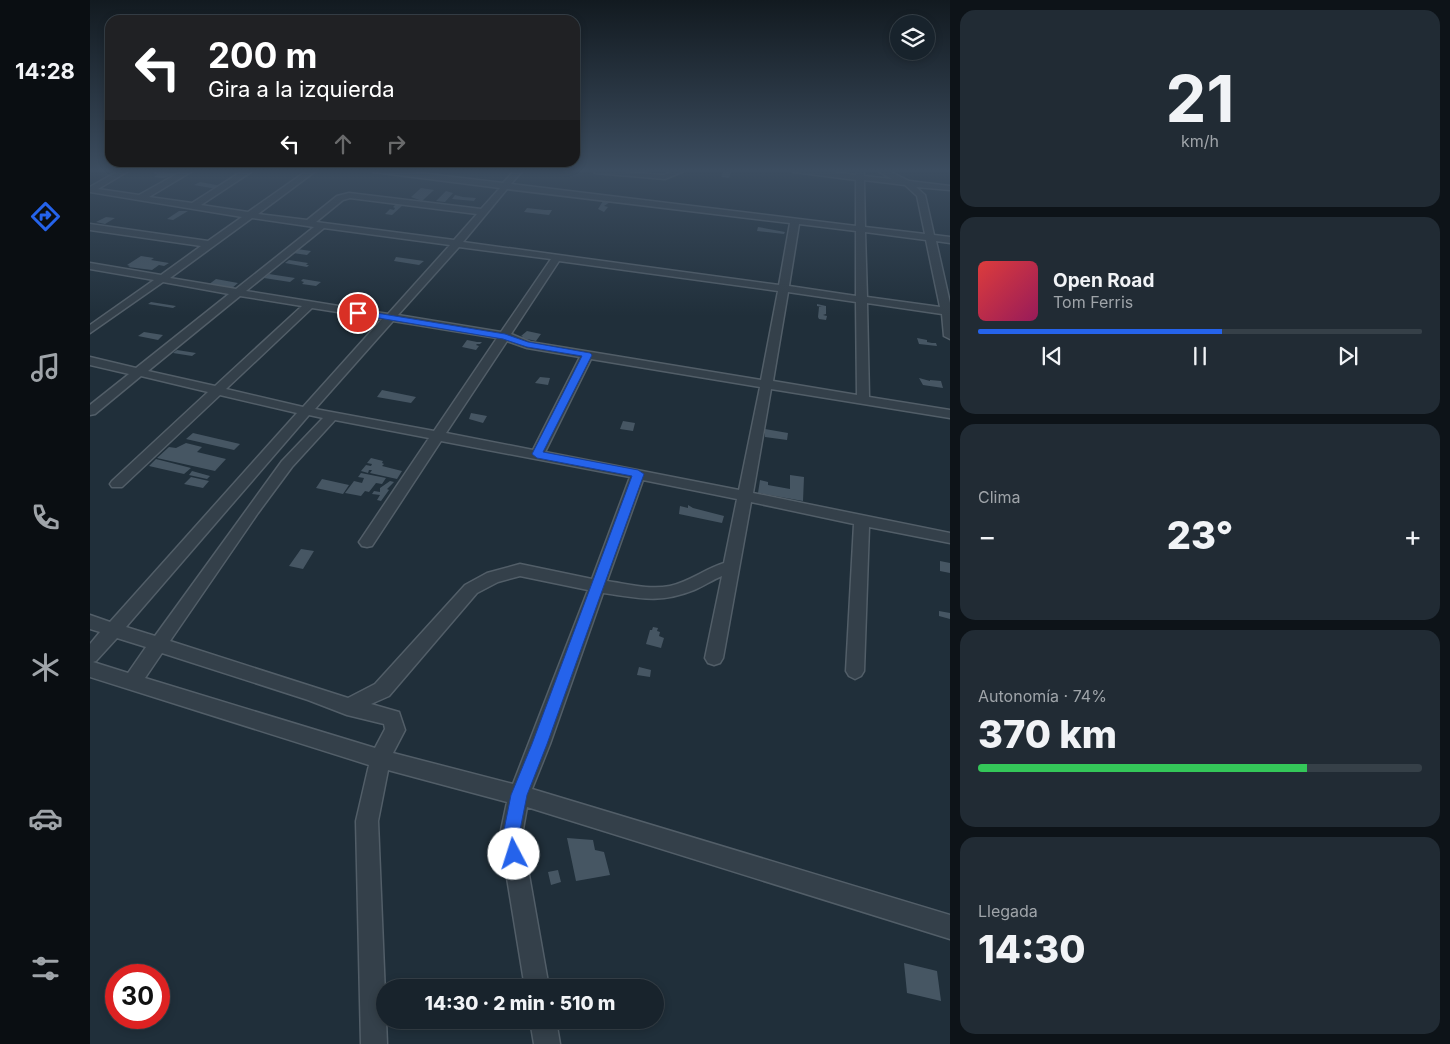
<!DOCTYPE html>
<html lang="es">
<head>
<meta charset="utf-8">
<style>
	body { margin:0; font-family:Inter,sans-serif; background:#212b34; color:#f1f3f6; height:100vh; display:flex; flex-direction:column; font-size:19px; white-space:nowrap }
	* { box-sizing:border-box; margin:0 }
	p { font-size:16px; color:#9fa4a9 }
	.icon { flex:none; width:28px; height:28px; fill:none; stroke:currentColor; stroke-width:2; stroke-linecap:round; stroke-linejoin:round }
	.map { position:relative; flex:1; overflow:hidden }
	.drawer { display:flex; flex-direction:column; gap:10px; padding:10px; background:#0d1318; width:500px }
	.drawer>* { flex:none }
	.hud { position:absolute; left:15px; top:15px; width:475px; height:152px; border-radius:15px; box-shadow:0 2px 8px #0003,0 0 0 1px #364048; background:#202124; color:#fff; overflow:hidden }
	.tools { position:absolute; left:800px; top:15px; display:grid; gap:10px }
	.tools a { display:grid; place-items:center; width:45px; height:45px; border-radius:50%; background:#18232c; box-shadow:0 2px 8px #0003,0 0 0 1px #364048; font-size:25px }
	.speed { position:absolute; left:15px; top:964px; display:flex; gap:10px; font-size:25px; font-weight:700; text-align:center }
	.speed>* { display:grid; place-content:center; width:65px; height:65px; border-radius:50%; background:#18232c; box-shadow:0 2px 8px #0003,0 0 0 1px #364048; line-height:1 }
	.speed .limit { border:8px solid #d22; background:#fff; color:#111 }
	.pin { position:absolute; display:grid; place-items:center; width:42px; height:42px; color:#fff; margin:-21px; border:2px solid #fff; border-radius:50%; box-shadow:0 1px 5px #0007 }
	.me { position:absolute; width:55px; margin:-28px; rotate:355deg; stroke-linejoin:round; filter:drop-shadow(0 0 4px #0008) }
	.turn { display:flex; align-items:center; gap:18px; height:105px; padding:0 20px; font-size:22px }
	.turn .icon { width:65px; height:65px; stroke-width:2.5 }
	.turn b { display:block; font-size:35px; line-height:42px }
	.lanes { display:flex; align-items:center; height:48px; padding:0 20px; background:#0003; justify-content:center; gap:25px; direction:ltr }
	.lanes .off { opacity:.35 }
	.big { font-size:38px; font-weight:800; line-height:1.1 }
	.drawer .widget { flex:1; display:flex; flex-direction:column; justify-content:center; gap:8px; min-width:0; padding:0 18px; border-radius:15px; background:#212b34 }
	.drawer .dial { align-items:center; gap:0 }
	.dial b { font-size:65px; line-height:1 }
	.song { display:flex; align-items:center; gap:15px }
	.cover { width:60px; height:60px; border-radius:8px; background:linear-gradient(135deg,hsl(0 70% 55%),hsl(330 70% 35%)) }
	.played { height:5px; border-radius:2px; background:linear-gradient(90deg,#2563eb 55%,#364048 55%) }
	.keys { display:flex; justify-content:space-around; direction:ltr }
	.heat { display:flex; justify-content:space-between; align-items:center; font-size:28px; direction:ltr }
	.charge { height:8px; border-radius:4px; background:linear-gradient(90deg,#34c759 74%,#364048 0) }
	.trip { position:absolute; left:286px; top:979px; width:288px; height:50px; border-radius:25px; background:#18232c; box-shadow:0 2px 8px #0003,0 0 0 1px #364048; font-weight:800; line-height:50px; text-align:center }
	main { display:flex; flex:1; min-height:0 }
	.tab-bar { display:flex; flex-direction:column; width:90px; justify-content:space-around; align-items:center; background:#0a0e12; color:#9fa4a9 }
	.tab-bar .icon { width:35px; height:35px }
	.tab-bar .active { color:#2563eb }
	.tab-bar b { font-size:22px; color:#f1f3f6 }
	.map>svg:first-child { display:block }
	.building { fill:#465663 }
	.lines { fill:none; stroke-linecap:round; stroke-linejoin:round }
	.minor-casing { stroke:#525e68; stroke-width:3 }
	.minor { fill:#34404a; fill-rule:evenodd }
	.route { fill:#2563eb; stroke:#184099 }
</style>
</head>
<body>
<main>
<nav class="tab-bar">
<b>14:28</b>
<svg class="icon active" aria-label="directions" viewBox="0 0 24 24"><path d="M12 3l9 9-9 9-9-9zM9 14v-3h6M13 9l2 2-2 2"/></svg>
<svg class="icon" aria-label="music" viewBox="0 0 24 24"><path d="M9 18V5l10-2v13"/><circle cx="6" cy="18" r="3"/><circle cx="16" cy="16" r="3"/></svg>
<svg class="icon" aria-label="phone" viewBox="0 0 24 24"><path d="M5 4h4l2 5-3 2q2 4 5 5l2-3 5 2v4C11 20 4 13 5 4z"/></svg>
<svg class="icon" aria-label="climate" viewBox="0 0 24 24"><path d="M12 3v18M4 7l16 10M4 17L20 7"/></svg>
<svg class="icon" aria-label="car" viewBox="0 0 24 24"><path d="M5 17H2v-5l4-1 3-4h7l3 4 3 1v5h-3M9 17h6M6 11h13"/><circle cx="7" cy="17" r="2"/><circle cx="17" cy="17" r="2"/></svg>
<svg class="icon" aria-label="filters" viewBox="0 0 24 24"><path d="M4 7h16M4 17h16"/><circle cx="9" cy="7" r="2"/><circle cx="15" cy="17" r="2"/></svg>
</nav>
<div class="map">
<svg width="860" height="1044" viewBox="0 0 860 1044">
	<rect width="100%" height="100%" fill="#202f3a"/>
	<!-- building -->
	<path class="building" d="M634 170H642L639 178 631 177Z
		M67 171 87 174 73 178 64 177 67 174 63 173Z
		M110 182 132 186 127 189 104 185Z
		M331 188 344 190 332 201 321 197Z
		M356 191 363 193 355 202 346 201Z
		M365 195 373 197 386 198 384 201 362 199Z
		M513 201 520 202 514 206 518 207 514 212 508 209Z
		M306 204 313 205 302 215 295 214 300 209 304 210 305 208 303 207Z
		M437 208 455 210H462L459 215 434 212Z
		M89 211H98L83 220 77 219Z
		M16 217 25 218 15 224 6 222Z
		M668 227 695 232 694 234 667 231Z
		M207 249 221 251 217 255 203 253Z
		M51 256 64 258 61 260 79 263 74 266 69 265 62 270 38 267 40 266 37 265Z
		M306 257 334 261 329 265 304 261Z
		M199 260 218 263 216 265H219L217 267 195 263Z
		M179 274 205 278 200 282 174 278Z
		M126 279 148 283 141 289 118 285Z
		M213 279 231 282 226 286 212 284 214 282 211 281Z
		M61 302 86 306 83 308 58 304Z
		M727 304 736 306V314L733 315 737 316 736 320 729 319 728 317 729 307H732L727 306Z
		M437 331 451 334 446 341 432 338 433 337 431 336Z
		M54 332 73 335 68 340 48 336Z
		M827 338 837 340V342L842 343H846L847 346 829 344Z
		M377 340 387 342H392L390 344H387L386 345 389 346 386 350 372 347Z
		M87 350 106 353 102 356 83 353Z
		M450 377 460 378 458 385 445 383Z
		M829 378 840 381V380L851 381 853 388 833 385Z
		M292 390 326 397 321 403 287 397Z
		M381 413 397 416 393 423 379 419Z
		M533 421 545 423 543 431 530 429Z
		M675 429 698 433 697 440 675 437Z
		M103 433 150 444 144 450 96 439Z
		M96 443 112 447 107 452 136 459 125 471 67 458 79 447 86 448Z
		M281 458 293 461 292 463 294 464 292 466 312 471 307 479 280 473 282 470H279L278 473 271 471 276 465 281 466 282 464 277 463Z
		M66 459 101 468 94 474 59 466Z
		M102 471 120 476 117 479 99 475Z
		M271 473 296 478 292 484 286 483 279 492 275 491 271 496 255 493 264 481 272 483 274 478 268 477Z
		M700 475 714 477 713 501 668 493 670 480 678 482V485L700 489Z
		M101 477 119 481 113 488 94 484Z
		M232 479 259 485 253 494 226 488Z
		M300 481 304 482 297 489 299 490 291 501 287 500 290 495 282 494 284 491 290 492V488Z
		M598 505 603 508 634 516 632 523 589 514 590 506 598 508Z
		M211 549 224 551 213 569 199 566Z
		M850 561 860 563V573L850 571Z
		M849 611 860 613V619L849 616Z
		M563 627 568 628 567 631 570 632 569 636 574 638 571 648 556 644 560 630H562Z
		M549 667 561 670 560 677 547 675Z
		M477 838 503 840 505 850 514 852 520 875 486 881Z
		M468 870 471 882 461 885 458 872Z
		M814 963 847 971 851 1001 817 993Z"/>
	<g class="lines">
		<defs>
			<path id="minor" d="M30 170H40L8 189 49 195 94 170H104L59 197 102 203 154 170H164L111 205 158 212 218 170H227L168 214 217 220 247 196 259 193 391 209 410 188 284 172 280 170H305L413 183 425 170H433L421 184 766 226V180L704 172 700 170H726L766 175V170H774V176L802 179 786 170H797L819 181 860 186V190L826 187 835 195 844 235 860 237V243L846 241 860 303V339L854 336 852 314 777 303 779 397 860 410V418L681 389 663 493 860 533V543L779 527 774 671 771 676 765 679 759 676 756 671 764 524 661 502 633 658 630 663 624 665 618 663 615 658 632 576C622 580 614 586 604 590 569 604 549 598 513 593L460 744 442 789 860 915V939L437 807 432 835 459 988H435L410 835 417 802 298 770 288 821 297 1044H271L266 821 279 765 0 677V644L10 632 0 629V615L20 622 207 413 130 395 32 487H22L20 484 22 481 118 392 51 376 5 414 0 415V405L39 374 0 365V357L46 368 139 294 73 282 0 333V325L64 280 0 269V263L71 275 111 246 0 230V224L118 241 152 217 0 192V187ZM774 180 815 185 827 196 835 234 775 227ZM417 189 700 223 689 285 373 242ZM260 198 387 214 364 240 226 222 253 200ZM162 218 224 227 146 289 80 278ZM709 224 766 231V296L699 286ZM234 228 360 245 298 314 156 291ZM775 232 836 240 850 307 777 297ZM369 247 461 259 411 332 308 315ZM469 261 688 291 671 380 440 342 421 334ZM698 292 766 302 767 395 683 381ZM150 296 212 306 125 386 58 371ZM222 308 292 319 213 407 136 389ZM303 321 407 338 344 431 225 409ZM417 341 437 348 490 357 443 450 356 433ZM501 359 670 387 649 490 455 452ZM219 415 233 418 192 461 65 636 36 627ZM245 420 339 438 269 542 272 546 277 547 282 546 351 441 540 477 502 579 430 564 397 573 375 585 285 684 258 698 80 641 168 513 202 467ZM553 480 647 499 634 563C615 569 599 582 580 586 559 590 538 584 517 581ZM430 576 498 590 423 784 303 753 315 730 309 712 281 704 299 696 387 593 408 582ZM27 638 56 647 38 673 3 662 6 661ZM72 653 218 700 257 715 294 724 295 729 285 748 55 678Z
				M502 170 574 175 585 170H596L575 179 505 173Z
				M440 1020H466L470 1044H444Z"/>
		</defs>
		<!-- minor casing -->
		<use href="#minor" class="minor-casing"/>
		<!-- minor -->
		<use href="#minor" class="minor"/>
	</g>
	<!-- sky -->
	<linearGradient id="sky" x2="0" y2="1"><stop stop-color="#121a20"/><stop offset="0.54" stop-color="#3c4d60"/><stop offset="1" stop-color="#3c4d60" stop-opacity="0"/></linearGradient>
	<rect width="860" height="316" fill="url(#sky)"/>
	<!-- route -->
	<path class="route" d="M268 310 415 334 438 342 500 353 502 355 453 452 548 470 554 474 457 744 437 795 429 835 433 854 430 860 424 862 419 860 413 835 421 795 442 744 542 476 447 458 442 454 492 356 437 347 413 339 265 314V311Z"/>
</svg>
<div class="tools">
<a><svg class="icon" aria-label="layers" viewBox="0 0 24 24"><path d="M12 4l9 5-9 5-9-5zM3 14l9 5 9-5"/></svg></a>
</div>
<div class="speed"><div class="limit">30</div></div>
<div class="pin" style="left:268px;top:313px;background:#d93025"><svg class="icon" aria-label="arrive" viewBox="0 0 24 24"><path d="M6 21V4h12l-3 4 3 4H6"/></svg></div>
<svg class="me" style="left:424px;top:854px" viewBox="-20 -20 40 40"><circle r="19" fill="#fff"/><path d="M0-13L10 11 0 6-10 11z" fill="#2563eb"/></svg>
<div class="trip">14:30 · 2 min · 510 m</div>
<div class="hud">
<div class="turn"><svg class="icon" aria-label="left" viewBox="0 0 24 24"><path d="M17 20v-9H6M10 6l-5 5 5 5"/></svg><div><b>200 m</b>Gira a la izquierda</div></div>
<div class="lanes"><svg class="icon" aria-label="left" viewBox="0 0 24 24"><path d="M17 20v-9H6M10 6l-5 5 5 5"/></svg><svg class="icon off" aria-label="ahead" viewBox="0 0 24 24"><path d="M12 20V5M6 11l6-6 6 6"/></svg><svg class="icon off" aria-label="right" viewBox="0 0 24 24"><path d="M7 20v-9h11M14 6l5 5-5 5"/></svg></div>
</div>
</div>
<section class="drawer">
<div class="widget dial"><b>21</b><p>km/h</p></div>
<div class="widget">
<div class="song"><i class="cover"></i><div><b>Open Road</b><p>Tom Ferris</p></div></div>
<div class="played"></div>
<div class="keys"><svg class="icon" aria-label="previous" viewBox="0 0 24 24"><path d="M18 5L8 12l10 7zM5 5v14"/></svg><svg class="icon" aria-label="pause" viewBox="0 0 24 24"><path d="M8 5v14M16 5v14"/></svg><svg class="icon" aria-label="next" viewBox="0 0 24 24"><path d="M6 5l10 7-10 7zM19 5v14"/></svg></div>
</div>
<div class="widget"><p>Clima</p>
<div class="heat"><a>−</a><b class="big">23°</b><a>+</a></div>
</div>
<div class="widget"><p>Autonomía · 74%</p><b class="big">370 km</b><div class="charge"></div></div>
<div class="widget"><p>Llegada</p><b class="big">14:30</b></div>
</section>
</main>
</body>
</html>
